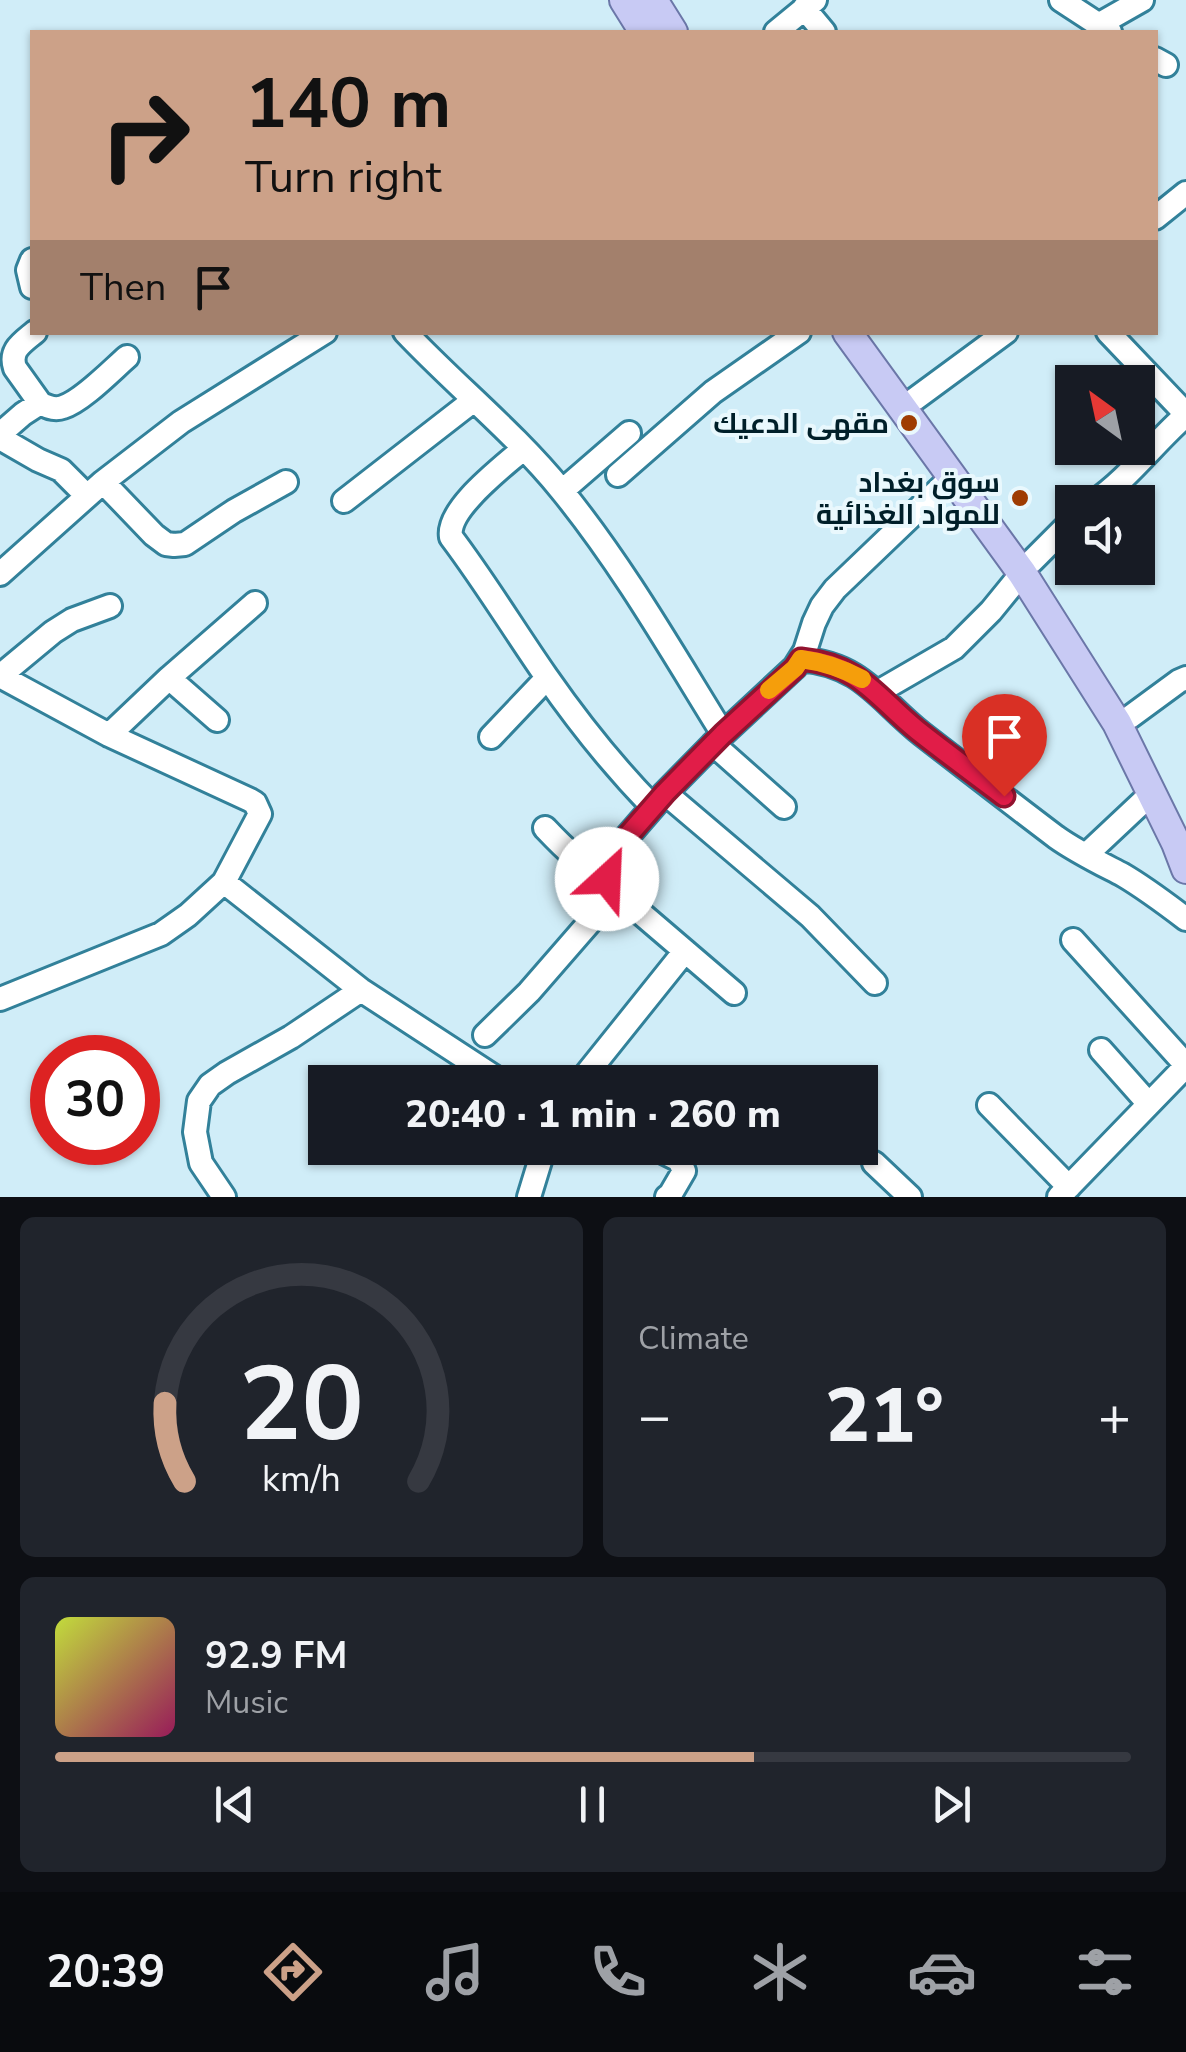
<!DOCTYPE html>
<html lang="en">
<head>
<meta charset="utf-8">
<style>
	body { margin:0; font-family:"Nunito Sans",Cairo,sans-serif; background:#20242c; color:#f1f3f6; height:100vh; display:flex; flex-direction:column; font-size:38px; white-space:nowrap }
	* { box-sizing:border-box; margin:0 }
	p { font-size:32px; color:#9ea1a6 }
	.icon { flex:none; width:55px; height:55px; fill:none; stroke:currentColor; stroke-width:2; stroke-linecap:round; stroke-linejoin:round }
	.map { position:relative; height:1197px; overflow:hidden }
	.side { display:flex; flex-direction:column; gap:20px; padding:20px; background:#0d0f14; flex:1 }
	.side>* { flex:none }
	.hud { position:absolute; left:30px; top:30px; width:1128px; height:305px; border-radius:0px; box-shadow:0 2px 8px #0004; background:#cca188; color:#111; overflow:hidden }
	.needle { width:65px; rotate:327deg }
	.buttons { position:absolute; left:1055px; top:365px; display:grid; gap:20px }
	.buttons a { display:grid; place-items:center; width:100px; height:100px; border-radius:0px; background:#171b24; box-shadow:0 2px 8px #0004; font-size:50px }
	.speed { position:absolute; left:30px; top:1035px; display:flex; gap:20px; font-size:50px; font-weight:700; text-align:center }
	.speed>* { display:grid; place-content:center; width:130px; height:130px; border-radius:50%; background:#171b24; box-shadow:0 2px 8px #0004; line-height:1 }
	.speed .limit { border:15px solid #d22; background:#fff; color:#111 }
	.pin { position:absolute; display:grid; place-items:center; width:85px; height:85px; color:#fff; margin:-102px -42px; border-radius:50% 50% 50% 0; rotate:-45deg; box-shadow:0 0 10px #0007 }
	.pin .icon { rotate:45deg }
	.me { position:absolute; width:110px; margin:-55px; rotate:25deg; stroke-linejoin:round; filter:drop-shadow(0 0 8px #0008) }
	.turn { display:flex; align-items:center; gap:35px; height:210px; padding:0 50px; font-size:45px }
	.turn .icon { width:130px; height:130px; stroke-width:2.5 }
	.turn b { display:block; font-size:70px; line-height:85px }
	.then { display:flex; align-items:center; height:95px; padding:0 50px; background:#0003; gap:20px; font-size:38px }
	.big { font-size:75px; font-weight:800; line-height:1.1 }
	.side .card { flex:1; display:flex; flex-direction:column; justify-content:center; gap:15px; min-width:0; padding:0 35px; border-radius:15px; background:#20242c }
	.side .dial { align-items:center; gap:0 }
	.dial svg { height:260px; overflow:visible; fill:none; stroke:#363941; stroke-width:7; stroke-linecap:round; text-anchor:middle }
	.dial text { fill:#f1f3f6; stroke:none }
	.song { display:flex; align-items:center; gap:30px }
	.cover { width:120px; height:120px; border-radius:15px; background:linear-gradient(135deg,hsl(70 70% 55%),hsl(330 70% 35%)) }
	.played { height:10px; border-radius:5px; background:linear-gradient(90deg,#cca188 65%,#363941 65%) }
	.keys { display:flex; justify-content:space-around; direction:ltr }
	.heat { display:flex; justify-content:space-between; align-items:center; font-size:55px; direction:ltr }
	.side .tiles { flex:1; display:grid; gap:20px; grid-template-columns:1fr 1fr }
	.card:last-child { grid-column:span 2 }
	.trip { position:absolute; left:308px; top:1065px; width:570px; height:100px; border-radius:0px; background:#171b24; box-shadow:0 2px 8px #0004; font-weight:800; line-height:100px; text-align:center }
	.dock { display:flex; height:160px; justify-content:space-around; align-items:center; background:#090b0e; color:#9ea1a6 }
	.dock .icon { width:70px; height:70px }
	.dock .selected { color:#cca188 }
	.dock b { font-size:45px; color:#f1f3f6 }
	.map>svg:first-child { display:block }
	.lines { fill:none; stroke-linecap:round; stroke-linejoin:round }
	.minor-casing { stroke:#32819a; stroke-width:28 }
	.major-casing { stroke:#6b77a8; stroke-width:32 }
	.minor { stroke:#fff; stroke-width:22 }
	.major { stroke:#c8caf4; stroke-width:28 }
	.route-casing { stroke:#92132f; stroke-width:25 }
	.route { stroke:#e11d48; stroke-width:18 }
	.slow { stroke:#f59e0b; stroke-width:18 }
	.poi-dot { fill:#9f3c02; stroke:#e9f8fd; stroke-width:4 }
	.labels { text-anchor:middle; stroke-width:8; stroke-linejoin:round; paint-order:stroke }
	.poi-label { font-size:28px; font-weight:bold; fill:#001f29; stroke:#e9f8fd; text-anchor:end }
</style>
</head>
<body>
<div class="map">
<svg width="1186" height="1197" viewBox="0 0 1186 1197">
	<rect width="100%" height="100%" fill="#d0edf8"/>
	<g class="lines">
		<defs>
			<path id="minor" d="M1061 0 1110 32
				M804 8 824 32
				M1098 25 1142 0
				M776 32 815 0
				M1155 59 1166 65
				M1155 218 1186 193
				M32 260 28 270 32 287
				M35 332C22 343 9 350 15 368L40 403
				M405 332C456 386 515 433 562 491 623 566 672 652 723 734
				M1108 332 1186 414
				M915 399 1006 332
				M0 434 23 414 40 403C47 407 55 410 63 407 82 401 111 371 127 357
				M0 438 38 460 61 470 87 496
				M523 449C503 467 446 509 451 537 485 582 514 630 546 676 578 722 614 767 653 807
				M618 475 713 392 799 332
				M103 482 154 535 166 544 174 545 185 544 234 511 286 482
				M562 491 629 433
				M344 501 474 400
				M1094 502C1129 478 1154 443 1186 415
				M1032 561 1072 521
				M0 574 103 482 181 422 325 332
				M801 659C863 665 878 699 922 734 966 768 1011 803 1056 837 1077 852 1100 863 1123 875 1145 888 1165 903 1186 919
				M0 676 109 735 250 800 255 803 260 814 224 882 188 915 161 934 0 999
				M0 676 53 632 72 620 110 606
				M169 678 217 720
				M878 692 954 648 991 611 1022 573
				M1130 717 1179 681 1186 678
				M109 735 169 678 255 603
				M491 737 547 678
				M713 744 784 807
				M665 793 810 916 875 983
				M545 828C564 848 579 864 605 873
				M1086 855 1152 793
				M224 882 361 990 502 1082
				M1073 940 1186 1065
				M734 993 616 892 605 873 607 860 665 793 723 734 795 667 805 651 814 623 822 606 835 589 952 477
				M485 1035 529 992 616 892
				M1101 1050 1148 1103
				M580 1082 685 951
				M989 1105 1069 1187
				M655 1148 679 1160 684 1171 670 1195 667 1197
				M874 1163 910 1197
				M224 1197 201 1163 195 1132 199 1101 210 1085 227 1073 291 1037 361 990
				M529 1197 544 1148
				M1059 1197 1186 1066"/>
			<path id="major" d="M624 0 644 32
				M653 0 673 32
				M847 332 1022 573 1117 723 1176 843 1186 869"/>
		</defs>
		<!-- minor casing -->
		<use href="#minor" class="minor-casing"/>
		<!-- major casing -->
		<use href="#major" class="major-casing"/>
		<!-- minor -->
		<use href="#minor" class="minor"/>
		<!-- major -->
		<use href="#major" class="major"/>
	</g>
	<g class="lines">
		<defs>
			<path id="route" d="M607 879 606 866 611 855 665 793 723 734 795 668 801 659C861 665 875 696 917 730 946 753 975 774 1004 796"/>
		</defs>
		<!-- route casing -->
		<use href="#route" class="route-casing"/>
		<!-- route -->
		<use href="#route" class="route"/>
		<!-- slow -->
		<path class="slow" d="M769 690 795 668 801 659C824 662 842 668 862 679"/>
	</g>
	<!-- markers -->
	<g class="poi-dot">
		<circle cx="909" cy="423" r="10"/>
		<circle cx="1020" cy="498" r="10"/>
	</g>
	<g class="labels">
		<!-- poi labels -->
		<g class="poi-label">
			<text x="889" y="433">مقهى الدعيك</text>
			<text x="1000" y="492">سوق بغداد<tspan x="1000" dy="32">للمواد الغذائية</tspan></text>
		</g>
	</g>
</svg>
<div class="buttons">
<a><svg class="needle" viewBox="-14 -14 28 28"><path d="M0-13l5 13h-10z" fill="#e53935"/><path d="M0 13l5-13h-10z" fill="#9ea1a6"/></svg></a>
<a><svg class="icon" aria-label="sound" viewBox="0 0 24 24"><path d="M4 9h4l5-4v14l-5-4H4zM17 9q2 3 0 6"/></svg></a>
</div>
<div class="speed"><div class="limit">30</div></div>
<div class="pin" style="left:1004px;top:796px;background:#d93025"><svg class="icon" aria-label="arrive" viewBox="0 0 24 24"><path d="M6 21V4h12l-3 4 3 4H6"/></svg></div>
<svg class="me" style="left:607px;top:879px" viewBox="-20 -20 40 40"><circle r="19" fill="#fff"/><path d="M0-13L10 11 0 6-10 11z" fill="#e11d48"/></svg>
<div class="trip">20:40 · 1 min · 260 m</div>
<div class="hud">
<div class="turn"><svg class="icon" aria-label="right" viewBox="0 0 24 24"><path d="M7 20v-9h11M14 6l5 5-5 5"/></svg><div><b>140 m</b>Turn right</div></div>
<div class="then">Then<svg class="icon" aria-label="arrive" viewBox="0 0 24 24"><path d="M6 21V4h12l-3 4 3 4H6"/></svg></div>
</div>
</div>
<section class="side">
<div class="tiles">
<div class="card dial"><svg viewBox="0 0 100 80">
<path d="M14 69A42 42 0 1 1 86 69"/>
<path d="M14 69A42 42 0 0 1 8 45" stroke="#cca188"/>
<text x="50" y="56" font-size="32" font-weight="700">20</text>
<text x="50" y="72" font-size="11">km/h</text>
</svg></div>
<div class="card"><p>Climate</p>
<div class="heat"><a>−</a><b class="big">21°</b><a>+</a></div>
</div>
<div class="card">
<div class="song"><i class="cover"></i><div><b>92.9 FM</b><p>Music</p></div></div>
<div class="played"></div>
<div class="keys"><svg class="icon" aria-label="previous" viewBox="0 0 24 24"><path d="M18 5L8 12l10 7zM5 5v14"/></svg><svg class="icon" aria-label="pause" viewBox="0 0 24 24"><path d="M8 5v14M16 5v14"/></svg><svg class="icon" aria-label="next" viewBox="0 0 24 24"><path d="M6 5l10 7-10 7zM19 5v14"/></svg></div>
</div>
</div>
</section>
<nav class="dock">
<b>20:39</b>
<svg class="icon selected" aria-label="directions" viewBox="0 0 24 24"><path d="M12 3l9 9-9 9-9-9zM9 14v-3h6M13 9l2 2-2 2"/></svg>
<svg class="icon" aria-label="music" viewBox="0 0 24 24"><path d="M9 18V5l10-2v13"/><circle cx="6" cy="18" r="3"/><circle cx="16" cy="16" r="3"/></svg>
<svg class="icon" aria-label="phone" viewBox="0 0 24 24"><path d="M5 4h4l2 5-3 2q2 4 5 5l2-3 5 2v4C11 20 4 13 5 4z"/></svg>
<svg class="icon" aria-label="climate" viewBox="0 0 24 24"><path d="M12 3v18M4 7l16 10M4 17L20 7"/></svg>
<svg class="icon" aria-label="car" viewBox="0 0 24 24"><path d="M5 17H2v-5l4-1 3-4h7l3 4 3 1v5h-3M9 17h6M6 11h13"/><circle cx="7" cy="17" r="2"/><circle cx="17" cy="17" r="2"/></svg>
<svg class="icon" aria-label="filters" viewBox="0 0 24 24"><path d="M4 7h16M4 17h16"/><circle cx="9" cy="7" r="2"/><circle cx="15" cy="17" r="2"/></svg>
</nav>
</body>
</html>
